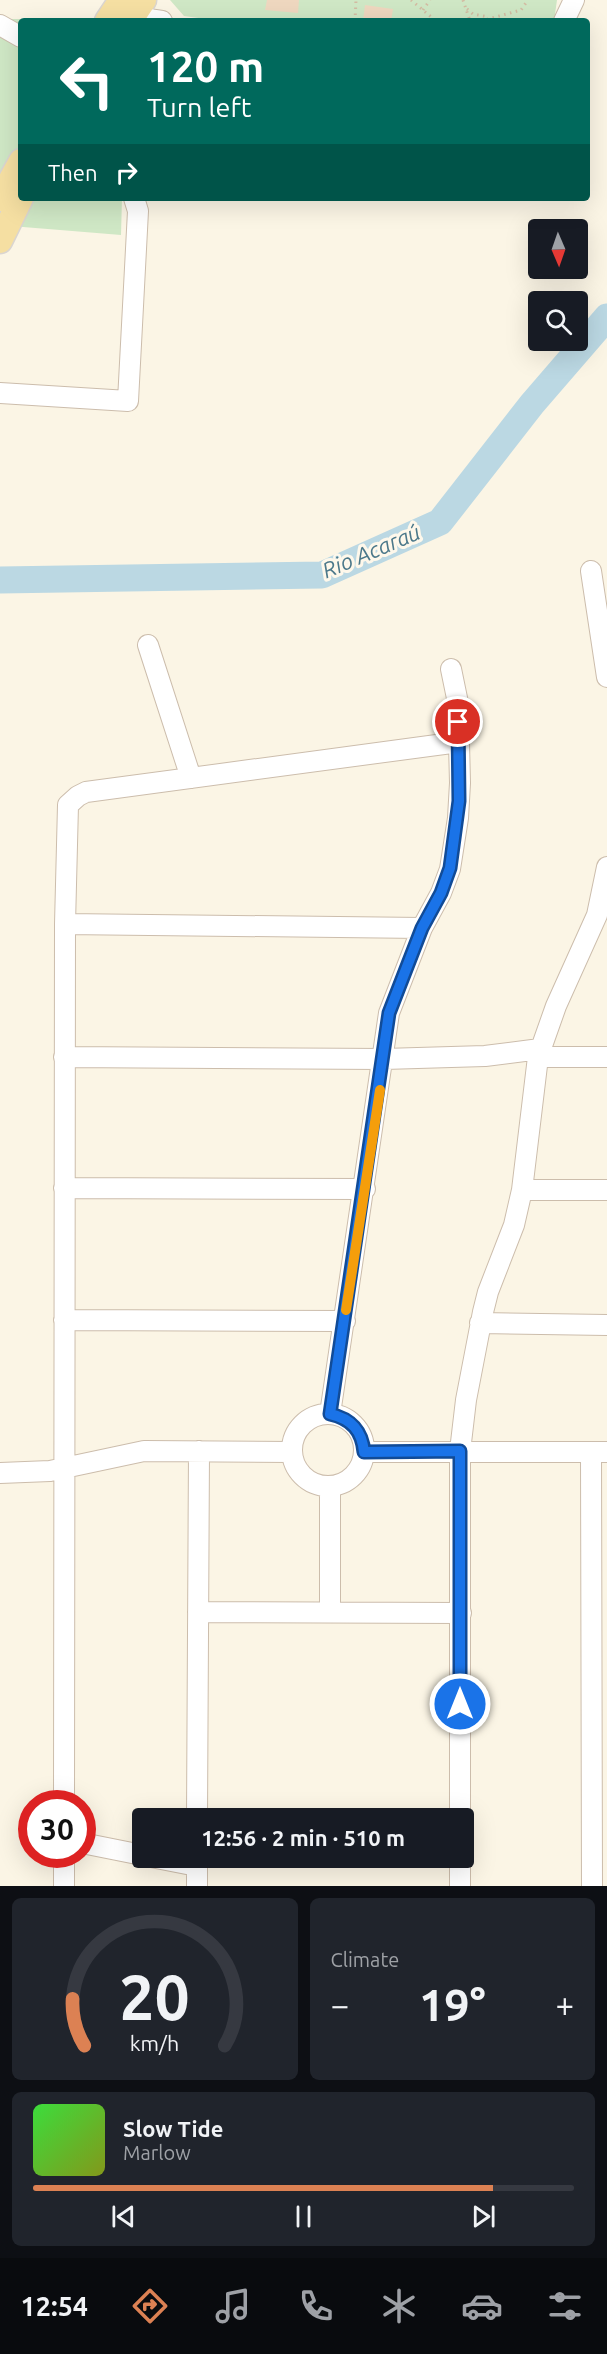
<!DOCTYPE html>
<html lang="en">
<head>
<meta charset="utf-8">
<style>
	body { margin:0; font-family:Ubuntu,sans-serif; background:#20242c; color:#f1f3f6; height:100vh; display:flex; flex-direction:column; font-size:22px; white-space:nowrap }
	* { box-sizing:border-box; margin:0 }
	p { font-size:20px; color:#9ea1a6 }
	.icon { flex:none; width:33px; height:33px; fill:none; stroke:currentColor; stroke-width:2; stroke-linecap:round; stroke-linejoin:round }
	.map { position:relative; height:1886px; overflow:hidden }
	.drawer { display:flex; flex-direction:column; gap:12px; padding:12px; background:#0d0f14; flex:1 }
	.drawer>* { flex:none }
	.hud { position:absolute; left:18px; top:18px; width:572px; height:183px; border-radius:6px; box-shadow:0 6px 24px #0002; background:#00695c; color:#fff; overflow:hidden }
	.needle { width:39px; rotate:178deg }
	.buttons { position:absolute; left:528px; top:219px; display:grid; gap:12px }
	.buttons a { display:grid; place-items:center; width:60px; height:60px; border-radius:6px; background:#171b24; box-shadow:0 6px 24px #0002; font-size:30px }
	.speed { position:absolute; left:18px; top:1790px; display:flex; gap:12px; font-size:30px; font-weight:700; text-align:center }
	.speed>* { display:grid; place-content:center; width:78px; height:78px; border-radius:50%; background:#171b24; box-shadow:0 6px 24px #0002; line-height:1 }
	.speed .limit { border:9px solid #d22; background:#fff; color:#111 }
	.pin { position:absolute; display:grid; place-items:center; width:51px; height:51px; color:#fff; margin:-26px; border:3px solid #fff; border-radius:50%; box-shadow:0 2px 6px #0007 }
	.me { position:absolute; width:66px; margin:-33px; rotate:0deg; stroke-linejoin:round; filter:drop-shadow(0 0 4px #0008) }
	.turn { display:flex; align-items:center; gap:21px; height:126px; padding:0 30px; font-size:27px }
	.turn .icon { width:78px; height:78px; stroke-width:2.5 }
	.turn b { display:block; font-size:42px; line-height:51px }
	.then { display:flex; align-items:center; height:57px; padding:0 30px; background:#0003; gap:12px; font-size:22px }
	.big { font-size:45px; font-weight:700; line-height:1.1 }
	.drawer .card { flex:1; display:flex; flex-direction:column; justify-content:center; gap:9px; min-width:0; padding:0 21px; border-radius:9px; background:#20242c }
	.drawer .dial { align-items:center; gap:0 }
	.dial svg { height:156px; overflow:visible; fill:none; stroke:#363941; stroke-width:7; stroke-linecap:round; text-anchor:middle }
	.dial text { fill:#f1f3f6; stroke:none }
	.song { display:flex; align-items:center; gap:18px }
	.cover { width:72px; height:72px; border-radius:9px; background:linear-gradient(135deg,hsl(120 70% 55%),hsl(70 70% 35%)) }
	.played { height:6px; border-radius:3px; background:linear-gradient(90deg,#dc8153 85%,#363941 85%) }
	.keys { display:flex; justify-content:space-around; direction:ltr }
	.heat { display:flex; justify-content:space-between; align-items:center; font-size:33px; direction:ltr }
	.drawer .tiles { flex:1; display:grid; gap:12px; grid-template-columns:1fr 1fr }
	.card:last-child { grid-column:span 2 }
	.trip { position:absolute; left:132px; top:1808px; width:342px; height:60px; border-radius:6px; background:#171b24; box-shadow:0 6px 24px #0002; font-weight:700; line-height:60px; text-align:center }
	.dock { display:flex; height:96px; justify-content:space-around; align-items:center; background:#090b0e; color:#9ea1a6 }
	.dock .icon { width:42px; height:42px }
	.dock .current { color:#dc8153 }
	.dock b { font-size:27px; color:#f1f3f6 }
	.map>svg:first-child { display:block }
	.green { fill:#cfe7c5 }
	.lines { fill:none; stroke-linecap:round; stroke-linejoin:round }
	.river { stroke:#bbd8e3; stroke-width:27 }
	.building { fill:#eed7bf }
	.minor-casing { stroke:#ccbdac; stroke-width:22 }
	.major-casing { stroke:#dad5d0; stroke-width:27 }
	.path { stroke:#d3bba2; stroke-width:3; stroke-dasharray:1.5 4.5; stroke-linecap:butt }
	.minor { stroke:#fff; stroke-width:20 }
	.major { stroke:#f5dfa2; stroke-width:24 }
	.route-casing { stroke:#114b97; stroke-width:15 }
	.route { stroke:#1a73e8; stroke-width:10 }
	.slow { stroke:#f59e0b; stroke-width:10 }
	.labels { text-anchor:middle; stroke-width:6; stroke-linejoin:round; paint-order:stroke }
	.water-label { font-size:22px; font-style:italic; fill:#4b788a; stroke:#fef8eb }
</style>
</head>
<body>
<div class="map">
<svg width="607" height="1886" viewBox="0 0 607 1886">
	<rect width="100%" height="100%" fill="#fbf5e5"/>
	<!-- green -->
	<path class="green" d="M170 0H557L554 21H220L184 16Z
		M0 19H100L21 21V152L0 187Z
		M29 198H122L121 235 11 226Z"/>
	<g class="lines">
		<!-- river -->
		<path class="river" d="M0 580 322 575 440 522 532 404 607 317"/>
	</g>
	<!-- building -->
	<path class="building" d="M267 0H299L298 13 265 10Z
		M365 5 393 9 391 21H363Z"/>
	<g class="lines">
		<defs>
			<path id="minor" d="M121 15 162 21
				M564 21 574 0
				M0 25 21 37
				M0 393 128 401 138 211 134 198
				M591 571 607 677
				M148 645 191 778
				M65 924 422 928
				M64 1057 384 1059 485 1056 540 1049
				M538 1057H607
				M64 1188 365 1189
				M522 1190H607
				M64 1320 345 1321
				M480 1323 607 1325
				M292 1450a36 36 0 1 1 72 0a36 36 0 1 1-72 0Z
				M330 1414 389 1013 422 928 441 893 450 869 458 818 460 783 458 703 451 669
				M364 1452H607
				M591 1452 592 1886
				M0 1473 50 1471 144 1451 291 1452
				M198 1612 461 1613
				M330 1612V1487
				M64 1803 65 924 68 805 78 796 86 792 459 742
				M197 1818 199 1451
				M460 1818V1451L466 1400 483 1312 488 1292 514 1225 522 1190 538 1057 556 1006 597 915 607 867
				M82 1843 142 1855
				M64 1854V1886
				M151 1857 197 1866
				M197 1886V1857
				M460 1886V1857"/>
			<path id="major" d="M107 21 121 0
				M130 21 144 0
				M0 199 21 161
				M0 241 21 198"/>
		</defs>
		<!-- minor casing -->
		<use href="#minor" class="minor-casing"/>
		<!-- major casing -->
		<use href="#major" class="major-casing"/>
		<!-- path -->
		<path class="path" d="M411 0 436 21
			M463 0 470 21
			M467 9 473 14 488 17
			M423 10 430 0
			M355 21 356 0
			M481 21 521 10 528 0"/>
		<!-- minor -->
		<use href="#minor" class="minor"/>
		<!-- major -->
		<use href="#major" class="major"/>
	</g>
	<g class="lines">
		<defs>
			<path id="route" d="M458 722 459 801 450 868 441 893 422 928 389 1013 330 1414C352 1419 362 1431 364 1452L460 1451V1704"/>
		</defs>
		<!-- route casing -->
		<use href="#route" class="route-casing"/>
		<!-- route -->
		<use href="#route" class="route"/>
		<!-- slow -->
		<path class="slow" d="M346 1310 380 1090"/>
	</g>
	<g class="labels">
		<!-- water labels -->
		<g class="water-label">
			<text transform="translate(371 551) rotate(-23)" y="8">Rio Acaraú</text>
		</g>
	</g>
</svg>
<div class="buttons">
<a><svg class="needle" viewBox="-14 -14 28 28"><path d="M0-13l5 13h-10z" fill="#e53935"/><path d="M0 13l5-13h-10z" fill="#9ea1a6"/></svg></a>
<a><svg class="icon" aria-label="search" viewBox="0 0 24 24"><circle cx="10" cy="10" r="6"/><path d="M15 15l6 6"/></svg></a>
</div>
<div class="speed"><div class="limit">30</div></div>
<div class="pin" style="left:458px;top:722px;background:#d93025"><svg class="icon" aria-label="arrive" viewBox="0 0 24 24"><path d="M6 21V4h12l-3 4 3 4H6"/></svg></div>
<svg class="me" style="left:460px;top:1704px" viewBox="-20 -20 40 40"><circle r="17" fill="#1a73e8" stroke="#fff" stroke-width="3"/><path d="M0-11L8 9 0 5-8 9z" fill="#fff"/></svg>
<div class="trip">12:56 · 2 min · 510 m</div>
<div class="hud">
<div class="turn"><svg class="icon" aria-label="left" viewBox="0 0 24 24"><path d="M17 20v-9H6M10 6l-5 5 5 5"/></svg><div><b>120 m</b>Turn left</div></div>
<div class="then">Then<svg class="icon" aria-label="right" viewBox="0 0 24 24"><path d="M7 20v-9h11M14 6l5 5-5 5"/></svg></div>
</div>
</div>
<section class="drawer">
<div class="tiles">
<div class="card dial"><svg viewBox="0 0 100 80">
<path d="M14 69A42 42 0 1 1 86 69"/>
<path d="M14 69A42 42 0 0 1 8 45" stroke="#dc8153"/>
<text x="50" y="56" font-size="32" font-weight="700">20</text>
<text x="50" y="72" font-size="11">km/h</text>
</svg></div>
<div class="card"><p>Climate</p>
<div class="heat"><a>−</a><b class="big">19°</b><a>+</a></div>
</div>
<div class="card">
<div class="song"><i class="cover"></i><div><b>Slow Tide</b><p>Marlow</p></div></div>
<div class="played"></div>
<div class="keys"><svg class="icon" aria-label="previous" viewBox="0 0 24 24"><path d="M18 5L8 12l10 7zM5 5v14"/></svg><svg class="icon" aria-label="pause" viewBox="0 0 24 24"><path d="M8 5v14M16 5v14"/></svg><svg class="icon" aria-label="next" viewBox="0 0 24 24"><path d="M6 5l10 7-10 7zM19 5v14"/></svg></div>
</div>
</div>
</section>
<nav class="dock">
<b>12:54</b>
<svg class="icon current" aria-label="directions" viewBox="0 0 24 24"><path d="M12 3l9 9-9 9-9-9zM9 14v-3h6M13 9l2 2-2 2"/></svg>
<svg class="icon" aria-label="music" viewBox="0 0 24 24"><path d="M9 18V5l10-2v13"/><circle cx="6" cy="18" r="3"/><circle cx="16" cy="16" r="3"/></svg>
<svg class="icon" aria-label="phone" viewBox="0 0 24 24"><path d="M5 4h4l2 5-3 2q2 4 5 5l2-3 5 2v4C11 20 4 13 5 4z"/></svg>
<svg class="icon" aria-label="climate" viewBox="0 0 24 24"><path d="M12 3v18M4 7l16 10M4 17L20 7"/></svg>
<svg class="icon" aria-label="car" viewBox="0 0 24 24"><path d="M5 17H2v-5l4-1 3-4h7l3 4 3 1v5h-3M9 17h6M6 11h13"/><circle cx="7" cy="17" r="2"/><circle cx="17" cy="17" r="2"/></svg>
<svg class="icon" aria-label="filters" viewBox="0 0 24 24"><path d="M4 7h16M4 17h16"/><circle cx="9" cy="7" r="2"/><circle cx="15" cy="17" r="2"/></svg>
</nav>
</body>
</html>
